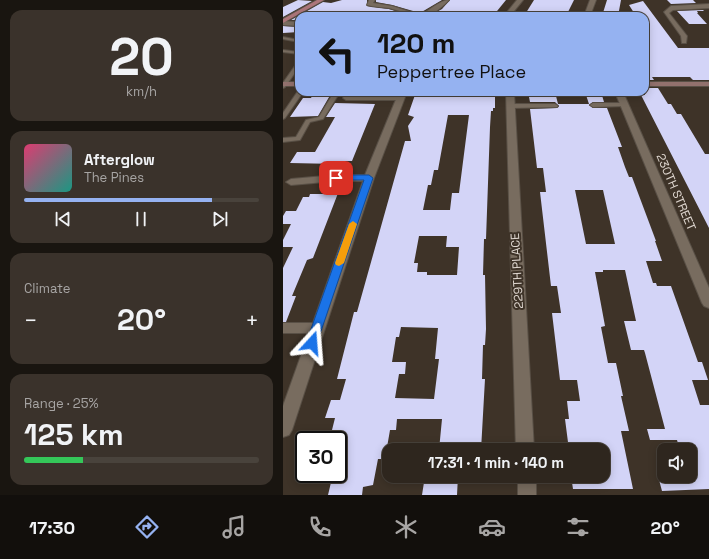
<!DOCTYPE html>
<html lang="en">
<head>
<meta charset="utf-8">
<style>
	body { margin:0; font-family:"Space Grotesk",sans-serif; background:#3a322b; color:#f1f3f6; height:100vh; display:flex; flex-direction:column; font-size:15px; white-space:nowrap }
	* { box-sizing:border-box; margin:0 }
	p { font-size:13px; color:#a7a5a4 }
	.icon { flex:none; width:22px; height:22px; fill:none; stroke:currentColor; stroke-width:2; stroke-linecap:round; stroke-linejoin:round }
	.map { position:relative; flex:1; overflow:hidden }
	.side { display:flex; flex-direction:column; gap:10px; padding:10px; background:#191510; width:283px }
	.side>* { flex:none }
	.guide { position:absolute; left:12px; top:12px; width:354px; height:84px; border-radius:12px; box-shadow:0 2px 10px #0003,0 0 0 1px #49433c; background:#95b2f1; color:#111; overflow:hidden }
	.tools { position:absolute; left:374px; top:443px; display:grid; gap:8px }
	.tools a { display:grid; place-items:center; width:40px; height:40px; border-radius:8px; background:#2e261e; box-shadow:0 2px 10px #0003,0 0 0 1px #49433c; font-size:20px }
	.speed { position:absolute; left:12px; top:431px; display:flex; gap:8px; font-size:20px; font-weight:700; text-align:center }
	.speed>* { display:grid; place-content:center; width:52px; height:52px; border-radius:50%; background:#2e261e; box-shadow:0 2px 10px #0003,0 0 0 1px #49433c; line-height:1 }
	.speed .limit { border:2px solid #111; border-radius:6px; background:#fff; color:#111 }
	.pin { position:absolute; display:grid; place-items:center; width:34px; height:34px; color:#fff; margin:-17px; border-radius:8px; box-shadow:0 2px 6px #0006 }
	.me { position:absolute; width:44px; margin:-22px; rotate:19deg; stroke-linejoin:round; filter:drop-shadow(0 0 3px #0008) }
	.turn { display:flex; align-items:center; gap:14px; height:84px; padding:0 16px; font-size:18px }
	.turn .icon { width:52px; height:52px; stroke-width:2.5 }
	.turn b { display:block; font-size:28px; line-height:34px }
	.big { font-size:30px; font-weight:600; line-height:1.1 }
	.side .tile { flex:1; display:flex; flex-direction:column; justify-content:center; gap:6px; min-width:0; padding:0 14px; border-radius:12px; background:#3a322b }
	.side .dial { align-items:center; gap:0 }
	.dial b { font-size:52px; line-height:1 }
	.song { display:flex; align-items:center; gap:12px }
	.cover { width:48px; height:48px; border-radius:6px; background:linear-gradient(135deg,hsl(340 70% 55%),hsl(170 70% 35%)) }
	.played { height:4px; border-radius:2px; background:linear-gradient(90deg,#95b2f1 80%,#49433c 80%) }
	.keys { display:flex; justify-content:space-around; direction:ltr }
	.heat { display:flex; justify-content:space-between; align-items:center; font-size:22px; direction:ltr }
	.charge { height:6px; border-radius:3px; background:linear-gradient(90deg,#34c759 25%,#49433c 0) }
	.trip { position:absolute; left:99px; top:443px; width:228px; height:40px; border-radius:12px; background:#2e261e; box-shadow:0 2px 10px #0003,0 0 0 1px #49433c; font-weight:600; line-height:40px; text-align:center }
	.tabs { display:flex; height:64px; justify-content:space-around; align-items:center; background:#120f0c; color:#a7a5a4 }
	.tabs .icon { width:28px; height:28px }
	.tabs .selected { color:#95b2f1 }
	.tabs b { font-size:18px; color:#f1f3f6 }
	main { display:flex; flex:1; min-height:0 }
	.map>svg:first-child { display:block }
	.building { fill:#d3d4f7; fill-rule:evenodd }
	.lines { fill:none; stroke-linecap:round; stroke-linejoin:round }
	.lane-casing { stroke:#595046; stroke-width:2 }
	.street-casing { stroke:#595046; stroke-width:2 }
	.secondary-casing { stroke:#595046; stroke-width:2 }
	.primary-casing { stroke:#595046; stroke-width:2 }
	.lane { fill:#786c5f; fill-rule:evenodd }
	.street { fill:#786c5f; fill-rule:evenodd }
	.secondary { fill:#92716d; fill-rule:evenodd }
	.primary { fill:#ad767b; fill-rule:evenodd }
	.route { fill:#1a73e8; stroke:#114b97 }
	.slow { fill:#f59e0b }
	.labels { text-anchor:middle; stroke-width:4; stroke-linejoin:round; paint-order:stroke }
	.street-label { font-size:12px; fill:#e0d8d1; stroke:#3e3328 }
</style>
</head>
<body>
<main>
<section class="side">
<div class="tile dial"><b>20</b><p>km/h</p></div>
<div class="tile">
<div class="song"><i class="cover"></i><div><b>Afterglow</b><p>The Pines</p></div></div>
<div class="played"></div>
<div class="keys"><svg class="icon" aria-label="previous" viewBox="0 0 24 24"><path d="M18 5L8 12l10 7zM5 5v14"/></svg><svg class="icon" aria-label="pause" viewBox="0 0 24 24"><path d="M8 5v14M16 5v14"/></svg><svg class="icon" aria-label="next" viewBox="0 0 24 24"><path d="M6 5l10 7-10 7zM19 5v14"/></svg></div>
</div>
<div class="tile"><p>Climate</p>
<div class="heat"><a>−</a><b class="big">20°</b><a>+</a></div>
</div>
<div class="tile"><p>Range · 25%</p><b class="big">125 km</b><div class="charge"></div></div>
</section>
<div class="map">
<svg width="426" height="495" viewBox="0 0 426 495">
	<rect width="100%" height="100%" fill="#3e3328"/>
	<!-- building -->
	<path class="building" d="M15 0 29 1 0 17V7Z
		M59 0H84V6L106 9 128 16H16V20H8L40 2 48 3Z
		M93 0H159L137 13 109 5 93 2Z
		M167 0H223L210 16H146L159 9Z
		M251 0H291L283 16H241Z
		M324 0H338L335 16H319Z
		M384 0H410L413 3 388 4Z
		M360 1 395 48H426V80H410L407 77H369L371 80H362V16H353L346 5Z
		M420 10 421 11H414L415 13H414L424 24H406L394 11Z
		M0 26 16 27V32L0 33Z
		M362 88H375L385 104H388L394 114H398L422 154H426V228L358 95H362Z
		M31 92H49L35 116 7 117 20 98H28Z
		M133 92 212 93V108H210V111H208L207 127 203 239H201L200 275H202L203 329 202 345H200L199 379H202L198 450H156L159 419H114L113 430H107L102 459H95L90 485 80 487 79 495H45L50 474H55V438H47L52 418H42L48 400H57L63 379H54L71 312H74L122 141H128L125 126 131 117 125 115ZM165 115H186L176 193H169L167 210H140L145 185H148L151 170H155ZM136 236H164L163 247H176L174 275H144V272H134L135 263H131ZM118 327 155 328 152 359H156L151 399 112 398 116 374H122L123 362H109L113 337H116Z
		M245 92H272L275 104H306L302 92H318L321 102H310L306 105 310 108H324L339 147H335L342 167 346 177H349L373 241H372L379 261H363L370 283H373L374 286H388L415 362H419L425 380H409L417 405H426V489L379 491 375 476H407V450H397L394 440H367L364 429H382L362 353 361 350H348L341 321H353L342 270H320V272H312L322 326 318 327 325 363H333L340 396H338L346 431H338L350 489H290L288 476H320V450H286L282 419H286L284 401H297L294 380H277L269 313H278L274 286H268L257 192H263L260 168H254L247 109 274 108 276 106 272 102H247ZM292 190H320L332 244H303Z
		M52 103 92 104 69 161H55L54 164 7 163 14 152H32L52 117H43Z
		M45 188H57L30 258 24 260 9 296H13L3 322H0V268L10 247H0V240L8 224H0V216L3 211H13L20 197H26L27 194H42Z
		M142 476H175L174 495H139Z"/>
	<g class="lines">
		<defs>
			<path id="lane" d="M0 37 16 40V42L0 39Z
				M0 50 16 52V54L0 52Z
				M14 63H16V67L2 87 0 88V83Z
				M15 91 20 92 2 118 0 119V113Z
				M51 92H57L40 119 27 122 17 140 0 142V138L13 137 23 120 36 117Z
				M63 92H69L66 96H118L121 98 118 100H63L60 98Z
				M341 103 343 104V106L310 107 307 105 310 103Z
				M272 104 275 106 274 107 227 108 224 106 227 104Z"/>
			<path id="street" d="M86 0H92L90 3 109 6 137 15C146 11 157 0 166 0 142 25 134 15 106 8 99 7 91 7 84 5Z
				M234 0H240L227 16H221Z
				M307 0H313L307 16H301Z
				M426 4V8L390 10 386 13 404 36 403 43H399L398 36 381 12 388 6Z
				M0 21 16 22V26L0 25Z
				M116 92H124L91 178 9 430 6 435 0 437V406L26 333H0V323H30L80 181H53L8 185 3 182 8 179 53 175H82Z
				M223 92H231L251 450H233Z
				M332 92H340L426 288V308L421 306 419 303Z
				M235 476H253V495H235Z"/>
			<path id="secondary" d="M0 82H16V86H0Z
				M362 82H426V86H362Z"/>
			<path id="primary" d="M34 0H41L0 23V19Z"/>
		</defs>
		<!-- lane casing -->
		<use href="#lane" class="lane-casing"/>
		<!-- street casing -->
		<use href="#street" class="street-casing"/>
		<!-- secondary casing -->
		<use href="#secondary" class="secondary-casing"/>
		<!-- primary casing -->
		<use href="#primary" class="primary-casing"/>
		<!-- lane -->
		<use href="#lane" class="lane"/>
		<!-- street -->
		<use href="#street" class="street"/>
		<!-- secondary -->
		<use href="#secondary" class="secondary"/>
		<!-- primary -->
		<use href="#primary" class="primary"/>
	</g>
	<!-- route -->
	<path class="route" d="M86 175 90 178 34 343 33 346H25L23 343 81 180H53L49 178 53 175Z"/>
	<!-- slow -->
	<path class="slow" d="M70 221 74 224 61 263 56 266 53 265 52 263 66 224Z"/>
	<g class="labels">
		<!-- street labels -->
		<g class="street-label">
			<text transform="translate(393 192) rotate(67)" y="4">230TH STREET</text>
			<text transform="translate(234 271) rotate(-93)" y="4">229TH PLACE</text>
		</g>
	</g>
</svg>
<div class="tools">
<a><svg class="icon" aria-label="sound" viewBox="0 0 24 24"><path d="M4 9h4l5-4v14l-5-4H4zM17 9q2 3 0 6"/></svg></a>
</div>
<div class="speed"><div class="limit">30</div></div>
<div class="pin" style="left:53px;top:178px;background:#d93025"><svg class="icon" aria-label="arrive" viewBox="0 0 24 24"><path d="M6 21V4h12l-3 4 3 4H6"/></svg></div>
<svg class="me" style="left:29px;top:343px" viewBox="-20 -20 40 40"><path d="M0-17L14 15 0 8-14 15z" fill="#1a73e8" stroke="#fff" stroke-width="4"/></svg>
<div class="trip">17:31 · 1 min · 140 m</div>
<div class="guide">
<div class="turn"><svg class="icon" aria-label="left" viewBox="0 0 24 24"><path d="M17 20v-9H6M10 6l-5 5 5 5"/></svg><div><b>120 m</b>Peppertree Place</div></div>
</div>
</div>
</main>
<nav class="tabs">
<b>17:30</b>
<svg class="icon selected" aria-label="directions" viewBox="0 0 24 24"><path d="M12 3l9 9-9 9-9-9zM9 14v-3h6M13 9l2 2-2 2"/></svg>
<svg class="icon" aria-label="music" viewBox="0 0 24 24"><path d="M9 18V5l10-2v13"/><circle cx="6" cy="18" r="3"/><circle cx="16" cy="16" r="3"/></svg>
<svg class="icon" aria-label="phone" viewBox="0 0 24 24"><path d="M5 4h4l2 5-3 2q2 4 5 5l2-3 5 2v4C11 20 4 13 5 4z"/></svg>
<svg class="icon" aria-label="climate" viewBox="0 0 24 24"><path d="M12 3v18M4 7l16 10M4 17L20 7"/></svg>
<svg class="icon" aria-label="car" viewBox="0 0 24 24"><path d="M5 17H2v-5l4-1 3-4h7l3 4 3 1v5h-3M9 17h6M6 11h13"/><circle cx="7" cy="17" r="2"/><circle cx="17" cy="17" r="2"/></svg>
<svg class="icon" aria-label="filters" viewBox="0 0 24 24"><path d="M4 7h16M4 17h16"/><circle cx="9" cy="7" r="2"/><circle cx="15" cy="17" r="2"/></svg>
<b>20°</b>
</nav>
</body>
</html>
